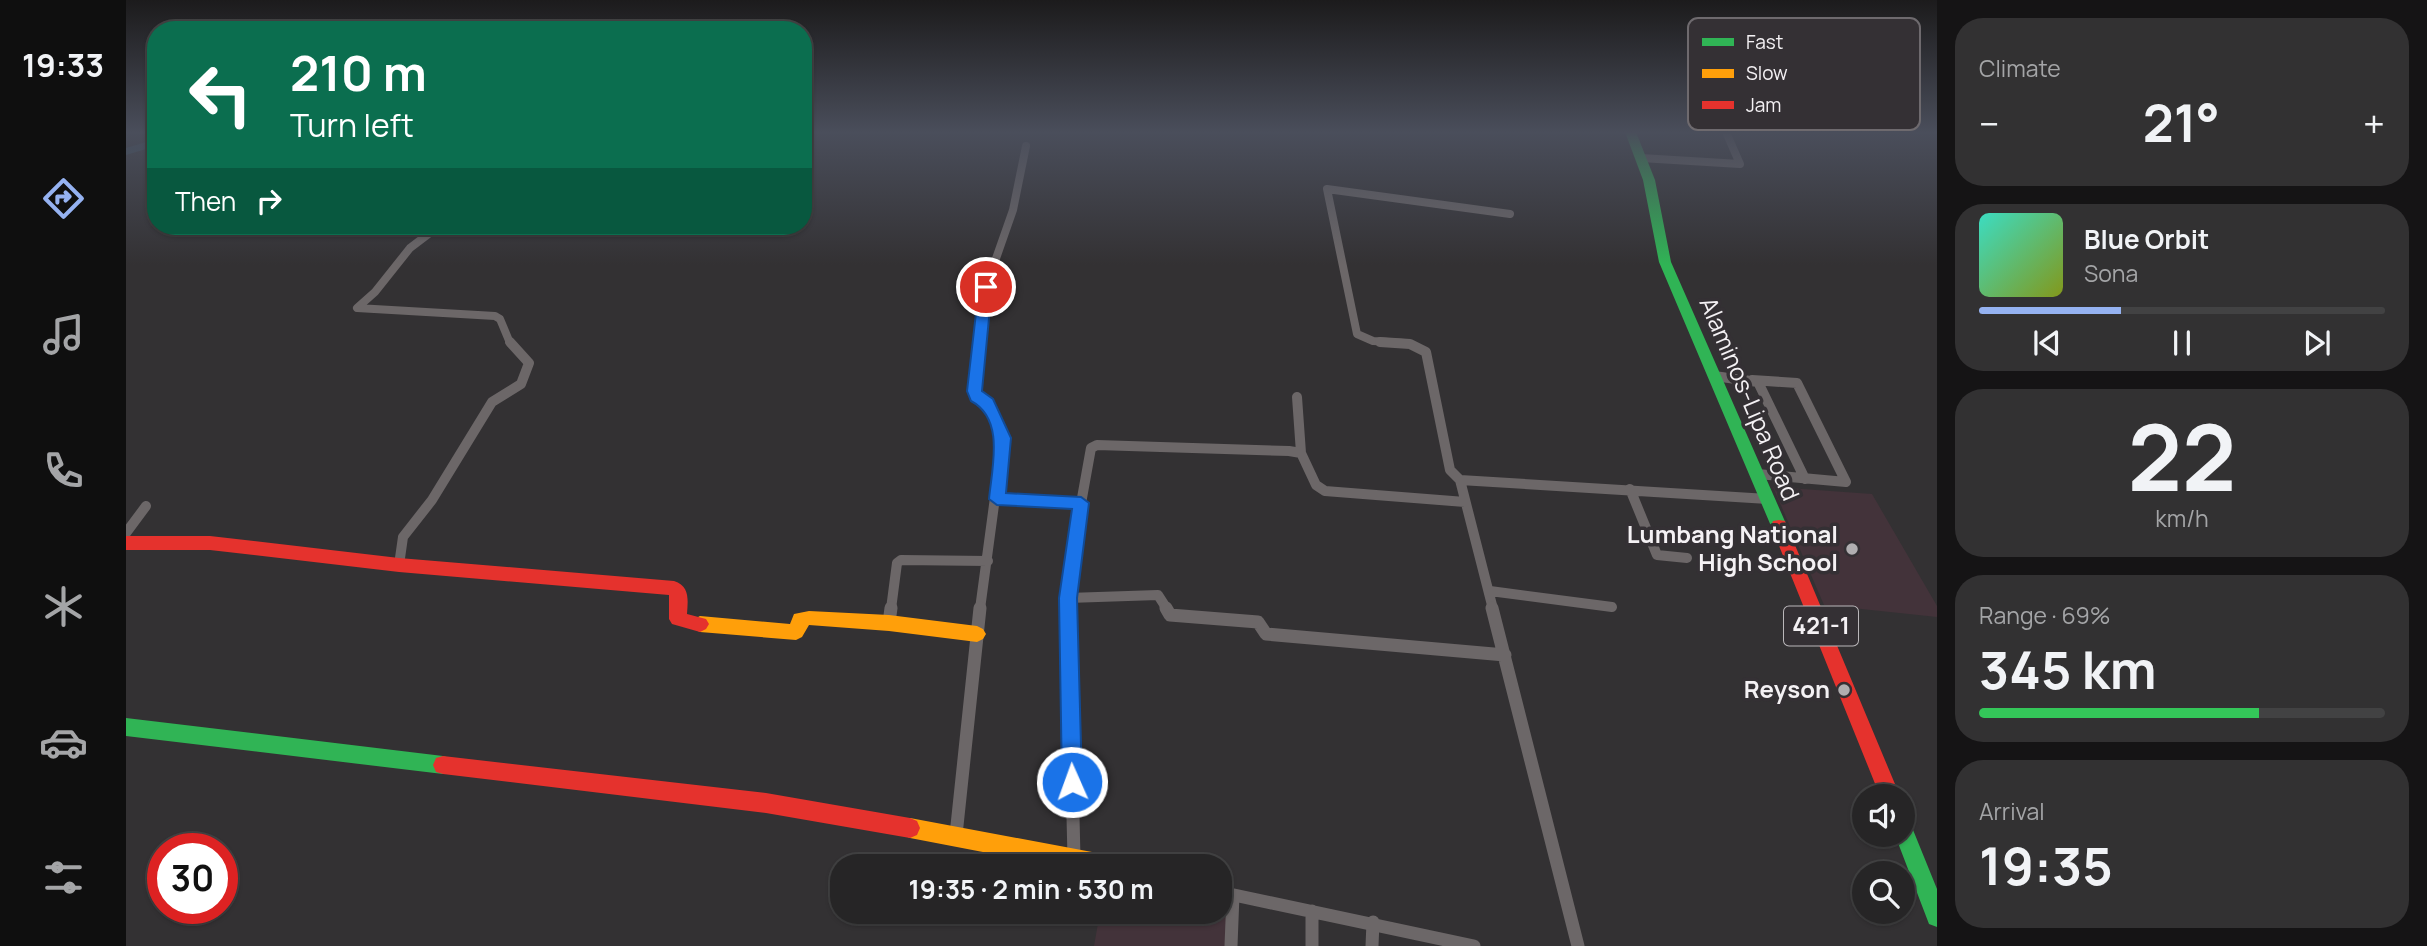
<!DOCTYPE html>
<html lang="en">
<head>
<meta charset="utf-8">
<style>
	body { margin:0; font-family:Manrope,sans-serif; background:#323132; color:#f1f3f6; height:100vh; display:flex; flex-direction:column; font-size:26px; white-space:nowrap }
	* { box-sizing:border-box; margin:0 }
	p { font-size:23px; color:#a4a5a7 }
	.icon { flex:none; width:38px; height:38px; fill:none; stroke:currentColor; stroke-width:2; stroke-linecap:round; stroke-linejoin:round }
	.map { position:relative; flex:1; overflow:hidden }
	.panel { display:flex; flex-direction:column; gap:18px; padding:18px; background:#151415; width:490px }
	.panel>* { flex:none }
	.banner { position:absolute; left:21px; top:21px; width:665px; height:214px; border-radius:28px; box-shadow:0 2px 5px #0004,0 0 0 2px #424243; background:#0b6e4f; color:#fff; overflow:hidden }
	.controls { position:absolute; left:1726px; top:784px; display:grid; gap:14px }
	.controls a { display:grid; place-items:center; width:63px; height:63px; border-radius:50%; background:#262526; box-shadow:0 2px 5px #0004,0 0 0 2px #424243; font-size:35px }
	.speed { position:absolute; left:21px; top:833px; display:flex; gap:14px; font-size:35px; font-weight:700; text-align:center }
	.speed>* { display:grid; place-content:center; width:91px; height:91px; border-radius:50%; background:#262526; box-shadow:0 2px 5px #0004,0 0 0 2px #424243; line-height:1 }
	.speed .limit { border:10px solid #d22; background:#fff; color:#111 }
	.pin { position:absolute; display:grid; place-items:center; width:60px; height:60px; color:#fff; margin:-30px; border:4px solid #fff; border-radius:50%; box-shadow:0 2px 7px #0007 }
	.me { position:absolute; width:77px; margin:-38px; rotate:358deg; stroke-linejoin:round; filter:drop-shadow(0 0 5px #0008) }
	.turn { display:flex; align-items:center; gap:24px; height:147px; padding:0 28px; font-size:32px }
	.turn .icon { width:91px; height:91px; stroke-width:2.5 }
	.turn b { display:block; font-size:49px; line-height:60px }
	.then { display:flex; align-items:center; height:66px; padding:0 28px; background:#0003; gap:14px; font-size:26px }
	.big { font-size:52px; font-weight:700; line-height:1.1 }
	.panel .tile { flex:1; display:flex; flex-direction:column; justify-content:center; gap:10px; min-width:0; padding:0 24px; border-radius:28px; background:#323132 }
	.panel .dial { align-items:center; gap:0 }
	.dial b { font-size:91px; line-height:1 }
	.song { display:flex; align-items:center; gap:21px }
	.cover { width:84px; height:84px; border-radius:10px; background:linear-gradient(135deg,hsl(170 70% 55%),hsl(70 70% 35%)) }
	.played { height:7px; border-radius:4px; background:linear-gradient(90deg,#95b2f1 35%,#424243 35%) }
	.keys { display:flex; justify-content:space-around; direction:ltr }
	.heat { display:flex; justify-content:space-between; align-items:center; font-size:38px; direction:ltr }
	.charge { height:10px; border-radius:5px; background:linear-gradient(90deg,#34c759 69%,#424243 0) }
	.trip { position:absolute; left:704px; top:854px; width:402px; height:70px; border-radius:28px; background:#262526; box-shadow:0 2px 5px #0004,0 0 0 2px #424243; font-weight:700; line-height:70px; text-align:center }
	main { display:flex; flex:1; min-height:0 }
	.tabs { display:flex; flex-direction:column; width:126px; justify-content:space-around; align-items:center; background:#0f0f0f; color:#a4a5a7 }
	.tabs .icon { width:49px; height:49px }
	.tabs .on { color:#95b2f1 }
	.tabs b { font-size:32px; color:#f1f3f6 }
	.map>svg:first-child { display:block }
	.education { fill:#43333a }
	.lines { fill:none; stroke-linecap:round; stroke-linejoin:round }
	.river { fill:#395364; fill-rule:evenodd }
	.street-far2 { stroke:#6c6768; stroke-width:8 }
	.street-far1 { stroke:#6c6768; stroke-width:10 }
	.street { stroke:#6c6768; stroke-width:13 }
	.fast { fill:#30b455; fill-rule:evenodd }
	.slow { fill:#ff9f0a; fill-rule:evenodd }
	.jam { fill:#e5322d; fill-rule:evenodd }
	.route { fill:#1a73e8; stroke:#114b97; stroke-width:2 }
	.poi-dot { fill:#b0aeb0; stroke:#343034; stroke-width:2.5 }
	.labels { text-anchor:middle; stroke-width:7; stroke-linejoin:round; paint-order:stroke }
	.shield { fill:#343034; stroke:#bab7ba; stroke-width:2 }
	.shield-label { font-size:23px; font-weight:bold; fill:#f4f1f4 }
	.street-label { font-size:24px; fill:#f4f1f4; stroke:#343034 }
	.poi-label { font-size:24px; font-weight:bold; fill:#f4f1f4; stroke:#343034; text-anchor:end }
	.key { fill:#343034; stroke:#6e6a6e; stroke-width:2 }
	.key-label { font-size:19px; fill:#f4f1f4 }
</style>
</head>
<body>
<main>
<nav class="tabs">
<b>19:33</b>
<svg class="icon on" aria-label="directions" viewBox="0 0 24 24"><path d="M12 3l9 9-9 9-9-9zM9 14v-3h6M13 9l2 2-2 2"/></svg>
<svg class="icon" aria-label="music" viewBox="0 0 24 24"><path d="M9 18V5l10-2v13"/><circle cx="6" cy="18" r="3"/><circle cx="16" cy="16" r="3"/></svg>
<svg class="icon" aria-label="phone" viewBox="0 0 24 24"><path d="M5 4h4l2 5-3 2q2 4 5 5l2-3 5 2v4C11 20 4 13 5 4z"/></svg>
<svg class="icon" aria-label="climate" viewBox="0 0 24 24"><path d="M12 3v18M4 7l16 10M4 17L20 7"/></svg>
<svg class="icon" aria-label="car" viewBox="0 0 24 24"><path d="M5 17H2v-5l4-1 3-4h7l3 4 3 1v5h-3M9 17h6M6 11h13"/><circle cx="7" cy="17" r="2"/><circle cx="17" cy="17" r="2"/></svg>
<svg class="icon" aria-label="filters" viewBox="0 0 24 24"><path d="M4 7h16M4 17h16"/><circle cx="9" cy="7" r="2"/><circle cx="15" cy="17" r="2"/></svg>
</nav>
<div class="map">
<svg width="1811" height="946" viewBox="0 0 1811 946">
	<rect width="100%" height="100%" fill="#333133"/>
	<!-- education -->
	<path class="education" d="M1647 487 1746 494 1811 606V617L1698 605Z
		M1094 901 1103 903 1102 946H968L974 912H1094Z"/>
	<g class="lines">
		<!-- river -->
		<path class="river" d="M30 139V146L0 155V148Z"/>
		<!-- street-far2 -->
		<path class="street-far2" d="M1515 158 1614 164 1600 132
			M313 226 284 248 249 292 231 308 369 316 374 319 384 343
			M853 343 860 287 887 210 900 146
			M1279 343 1247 341 1231 334 1201 189 1384 214"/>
		<!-- street-far1 -->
		<path class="street-far1" d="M853 342 850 397 862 403 877 438 854 609
			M1254 342 1284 344 1300 352 1324 470 1334 480
			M1588 376 1632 382 1679 479
			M1626 380 1671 383 1720 482 1631 474
			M1171 397 1175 453
			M1504 489 1531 555 1561 558
			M871 499 955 503
			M0 533 20 506
			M273 565 277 537 306 500 366 402 395 384 403 363 384 342
			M1364 591 1486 607
			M942 598 1032 595 1041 609
			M765 609 771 563 775 560 862 561
			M942 609 947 548 965 448 971 445 1163 451 1175 453 1190 485 1199 491 1339 502
			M1367 609 1334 480 1642 499"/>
		<!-- street -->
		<path class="street" d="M942 608 948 858
			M1040 608 1044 615 1132 622 1140 634 1379 655
			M1366 608 1452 946
			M763 623 765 608
			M830 835 854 608
			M1094 892 1348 946
			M1186 911V946
			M912 918 913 912
			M1105 946 1107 895
			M1246 946 1247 922"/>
		<!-- fast -->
		<path class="fast" d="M1499 132H1510L1529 180 1545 262 1661 526 1659 531H1647L1645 526 1533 262 1517 180Z
			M0 718 317 756 324 758 327 765 324 772 317 774 0 736Z
			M1776 817 1783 820 1811 889V927L1803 924 1769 835H1776Z"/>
		<!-- slow -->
		<path class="slow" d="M683 611 763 615 851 626 857 629 860 634 857 639 851 642 763 631 683 625 676 637 670 640 574 632 568 629 565 624 568 619 574 616 664 624 668 614Z
			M784 818 982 855 990 858 993 866H929L784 838 777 835 774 828 777 821Z"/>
		<!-- jam -->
		<path class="jam" d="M1653 520 1659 521 1661 526 1774 796H1754L1645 526 1647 521Z
			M0 536H84L273 558 548 581C564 586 562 600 561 614L580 619 583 624 580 629 574 632 546 624 543 619V595L273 572 84 550H0Z
			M317 756 640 793 784 818 791 821 794 828 791 835 784 838 640 813 317 774 310 772 307 765 310 758Z"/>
	</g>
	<!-- sky -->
	<linearGradient id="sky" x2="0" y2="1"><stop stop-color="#1c1b1c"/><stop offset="0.5" stop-color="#4a4e5b"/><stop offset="1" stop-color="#4a4e5b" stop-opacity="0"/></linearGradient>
	<rect width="1811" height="265" fill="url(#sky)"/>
	<!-- route -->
	<path class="route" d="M860 283 866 287 856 391 867 399 885 438 880 493 955 497 963 503 951 598 956 782 953 789 946 792 939 789 936 782 933 598 946 509 871 505 863 499C866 467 879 419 845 401L841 391 853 287Z"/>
	<!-- markers -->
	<g class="poi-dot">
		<circle cx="1726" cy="549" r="7"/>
		<circle cx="1718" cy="690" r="7"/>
	</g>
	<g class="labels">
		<!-- shield labels -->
		<rect class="shield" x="1658" y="606.5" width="74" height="39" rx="5"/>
		<g class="shield-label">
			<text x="1695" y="634">421-1</text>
		</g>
		<!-- street labels -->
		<g class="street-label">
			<text transform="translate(1623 399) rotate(67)" y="8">Alaminos-Lipa Road</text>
		</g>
		<!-- poi labels -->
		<g class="poi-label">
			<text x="1712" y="543">Lumbang National<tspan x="1712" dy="28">High School</tspan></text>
			<text x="1704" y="698">Reyson</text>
		</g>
	</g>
	<!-- legend -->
	<rect x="1562" y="18" width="232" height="112" rx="10" class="key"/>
	<rect x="1576" y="38" width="32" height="8" fill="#30b455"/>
	<rect x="1576" y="69" width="32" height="9" fill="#ff9f0a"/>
	<rect x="1576" y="101" width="32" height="8" fill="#e5322d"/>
	<g class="key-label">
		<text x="1620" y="49">Fast</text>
		<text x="1620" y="80">Slow</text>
		<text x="1620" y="112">Jam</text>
	</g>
</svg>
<div class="controls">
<a><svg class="icon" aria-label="sound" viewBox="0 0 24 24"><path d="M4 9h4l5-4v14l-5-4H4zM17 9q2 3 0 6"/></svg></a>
<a><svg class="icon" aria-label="search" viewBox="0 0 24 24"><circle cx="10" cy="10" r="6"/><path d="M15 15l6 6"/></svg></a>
</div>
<div class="speed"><div class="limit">30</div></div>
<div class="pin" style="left:860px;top:287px;background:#d93025"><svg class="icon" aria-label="arrive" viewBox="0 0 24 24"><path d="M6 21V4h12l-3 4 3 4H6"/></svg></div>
<svg class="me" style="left:946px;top:782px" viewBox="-20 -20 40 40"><circle r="17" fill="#1a73e8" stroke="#fff" stroke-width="3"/><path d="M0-11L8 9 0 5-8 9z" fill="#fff"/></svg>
<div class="trip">19:35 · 2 min · 530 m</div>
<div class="banner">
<div class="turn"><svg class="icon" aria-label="left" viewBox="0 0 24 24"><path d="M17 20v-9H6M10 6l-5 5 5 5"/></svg><div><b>210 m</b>Turn left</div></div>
<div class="then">Then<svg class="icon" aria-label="right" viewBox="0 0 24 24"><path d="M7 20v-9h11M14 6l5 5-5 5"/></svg></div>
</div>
</div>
<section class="panel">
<div class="tile"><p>Climate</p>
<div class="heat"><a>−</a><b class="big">21°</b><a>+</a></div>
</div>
<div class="tile">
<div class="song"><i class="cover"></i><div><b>Blue Orbit</b><p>Sona</p></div></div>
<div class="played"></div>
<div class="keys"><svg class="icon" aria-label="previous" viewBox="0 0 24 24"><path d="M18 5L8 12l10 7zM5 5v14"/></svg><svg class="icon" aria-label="pause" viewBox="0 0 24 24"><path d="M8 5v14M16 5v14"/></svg><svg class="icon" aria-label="next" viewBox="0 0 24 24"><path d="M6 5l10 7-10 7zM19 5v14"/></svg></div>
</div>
<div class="tile dial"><b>22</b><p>km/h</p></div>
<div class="tile"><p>Range · 69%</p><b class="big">345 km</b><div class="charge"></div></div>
<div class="tile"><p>Arrival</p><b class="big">19:35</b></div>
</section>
</main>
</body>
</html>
